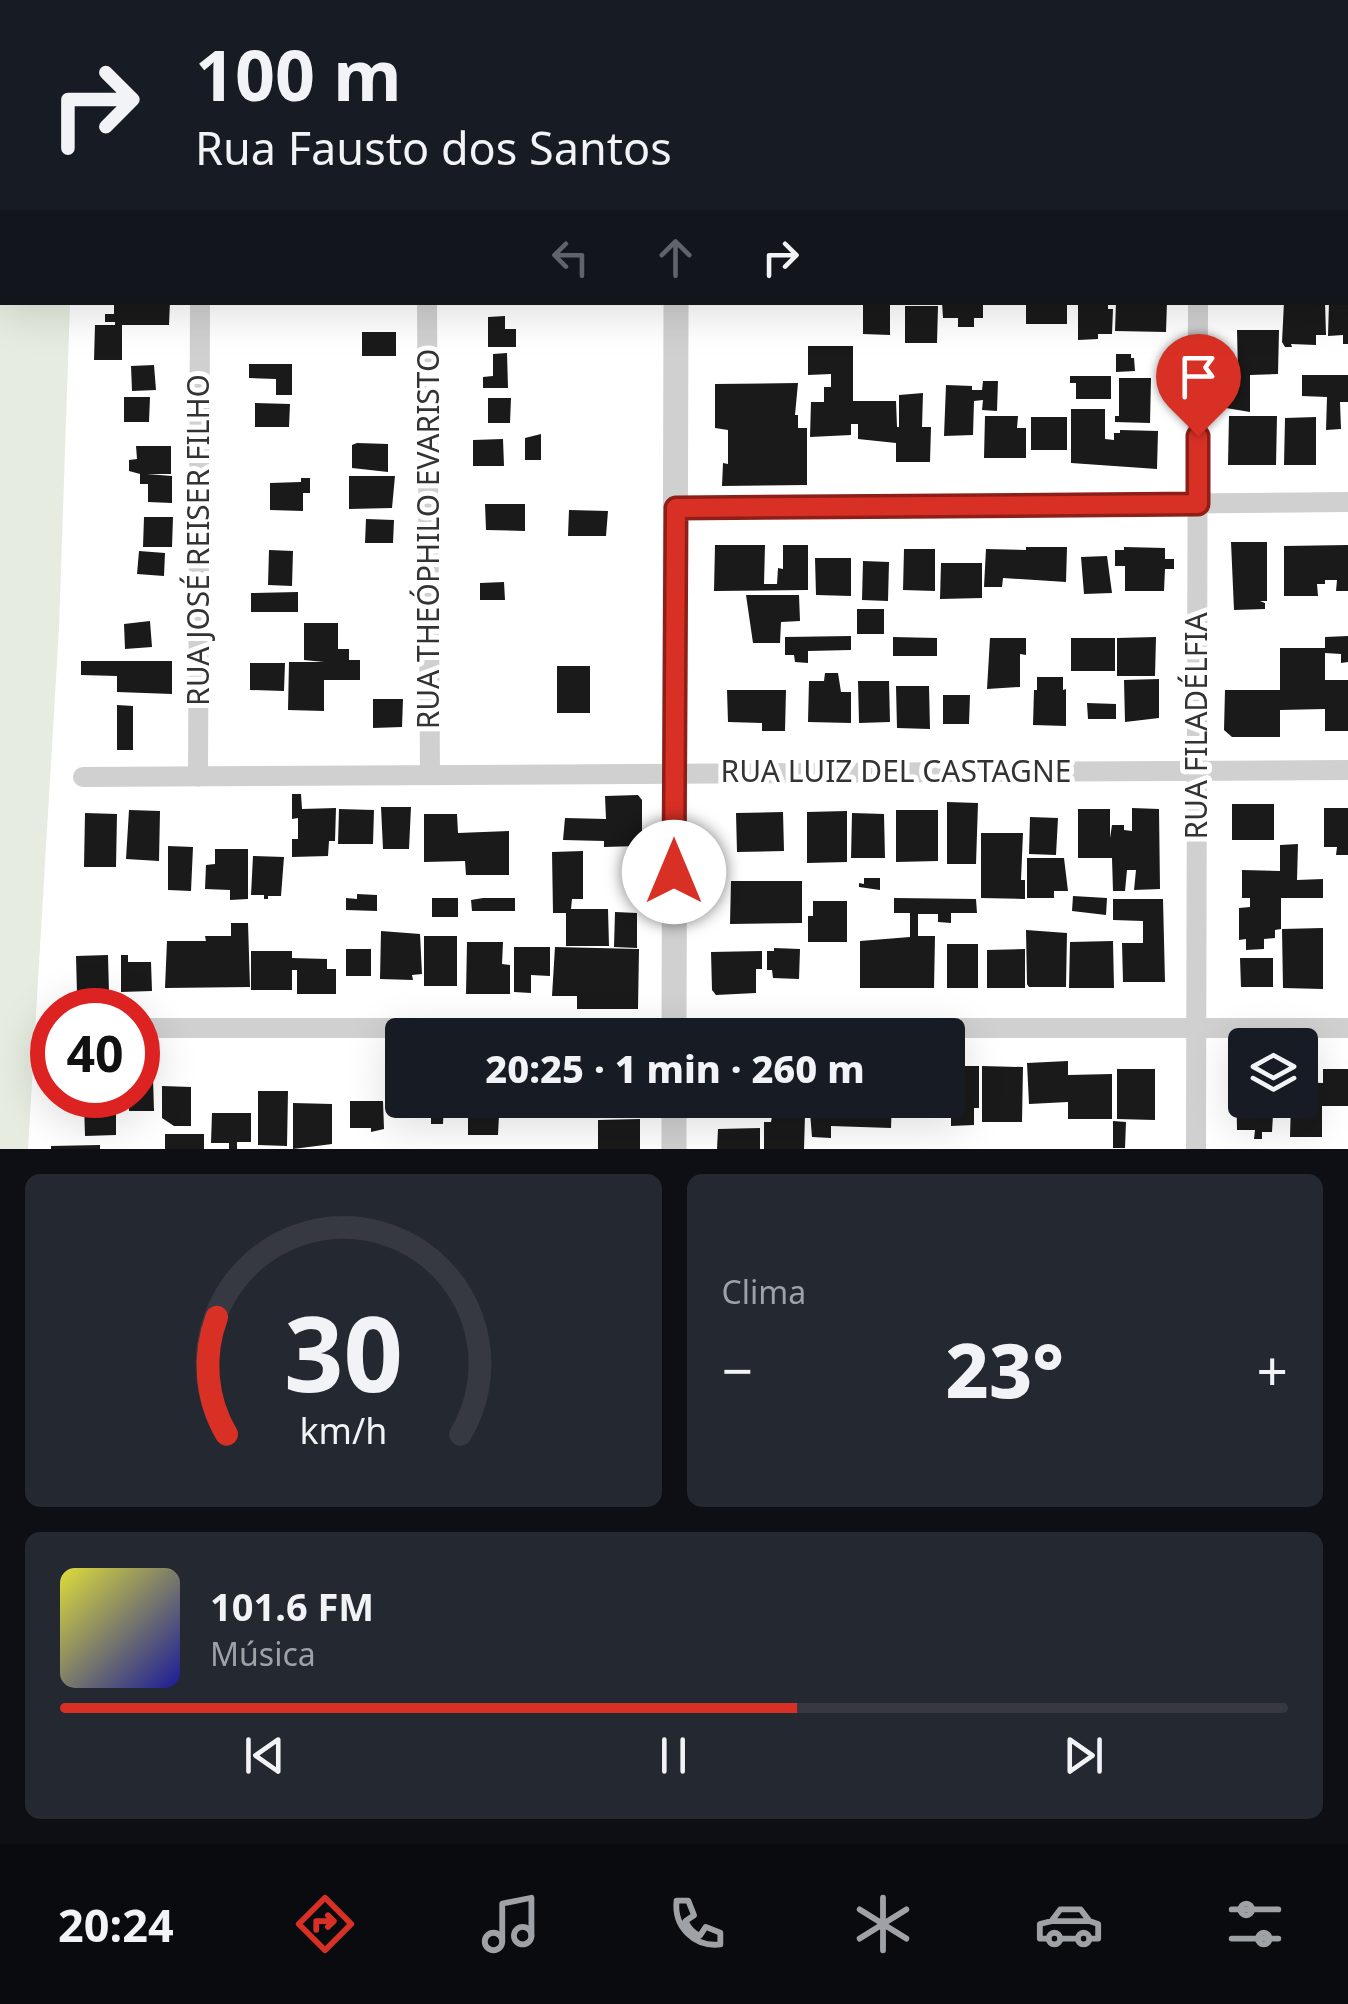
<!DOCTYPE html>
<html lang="pt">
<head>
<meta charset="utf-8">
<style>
	body { margin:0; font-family:"Noto Sans",sans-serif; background:#242831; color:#f1f3f6; height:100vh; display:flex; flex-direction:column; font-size:38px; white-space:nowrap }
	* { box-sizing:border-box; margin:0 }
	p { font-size:32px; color:#9ea1a6 }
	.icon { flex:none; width:55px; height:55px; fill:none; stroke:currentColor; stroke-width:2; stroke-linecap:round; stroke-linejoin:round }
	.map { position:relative; height:1149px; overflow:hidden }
	.side { display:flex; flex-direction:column; gap:25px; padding:25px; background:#0d0f14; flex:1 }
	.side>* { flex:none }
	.banner { position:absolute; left:0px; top:0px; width:1350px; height:305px; box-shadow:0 10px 40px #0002; background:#171b24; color:#f1f3f6; overflow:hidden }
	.fabs { position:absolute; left:1228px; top:1028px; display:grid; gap:20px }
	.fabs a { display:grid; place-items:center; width:90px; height:90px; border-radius:10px; background:#171b24; box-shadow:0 10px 40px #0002; font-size:50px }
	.speed { position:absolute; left:30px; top:988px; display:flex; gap:20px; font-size:50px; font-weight:700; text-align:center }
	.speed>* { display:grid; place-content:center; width:130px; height:130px; border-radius:50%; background:#171b24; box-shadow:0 10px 40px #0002; line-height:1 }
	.speed .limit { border:15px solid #d22; background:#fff; color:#111 }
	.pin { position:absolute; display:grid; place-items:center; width:85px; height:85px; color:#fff; margin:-102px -42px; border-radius:50% 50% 50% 0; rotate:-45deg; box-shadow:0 0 10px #0007 }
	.pin .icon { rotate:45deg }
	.me { position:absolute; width:110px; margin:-55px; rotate:0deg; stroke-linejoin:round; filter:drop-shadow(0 0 8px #0008) }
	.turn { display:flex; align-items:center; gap:35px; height:210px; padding:0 30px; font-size:45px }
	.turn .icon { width:130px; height:130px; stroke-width:2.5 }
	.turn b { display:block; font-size:70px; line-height:85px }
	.lanes { display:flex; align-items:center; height:95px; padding:0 30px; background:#0003; justify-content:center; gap:50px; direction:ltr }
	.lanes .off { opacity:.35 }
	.big { font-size:75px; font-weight:800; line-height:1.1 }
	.side .tile { flex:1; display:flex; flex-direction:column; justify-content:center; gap:15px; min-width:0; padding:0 35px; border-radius:15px; background:#242831 }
	.side .dial { align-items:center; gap:0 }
	.dial svg { height:260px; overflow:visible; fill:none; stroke:#363941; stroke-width:7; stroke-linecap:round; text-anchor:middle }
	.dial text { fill:#f1f3f6; stroke:none }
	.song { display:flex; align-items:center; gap:30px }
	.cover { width:120px; height:120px; border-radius:15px; background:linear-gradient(135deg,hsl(60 70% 55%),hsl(240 70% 35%)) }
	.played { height:10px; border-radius:5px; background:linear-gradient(90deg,#d93025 60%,#363941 60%) }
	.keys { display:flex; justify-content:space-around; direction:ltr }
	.heat { display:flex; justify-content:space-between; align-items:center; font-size:55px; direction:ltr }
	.side .tiles { flex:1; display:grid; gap:25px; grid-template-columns:1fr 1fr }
	.tile:last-child { grid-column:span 2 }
	.trip { position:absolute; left:385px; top:1018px; width:580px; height:100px; border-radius:10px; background:#171b24; box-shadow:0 10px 40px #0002; font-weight:800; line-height:100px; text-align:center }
	.tabs { display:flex; height:160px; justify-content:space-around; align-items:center; background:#090b0e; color:#9ea1a6 }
	.tabs .icon { width:70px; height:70px }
	.tabs .current { color:#d93025 }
	.tabs b { font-size:45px; color:#f1f3f6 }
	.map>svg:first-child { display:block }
	.green { fill:#e6ecdf }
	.building { fill:#1a1a1a }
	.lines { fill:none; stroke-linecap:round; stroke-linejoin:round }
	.minor { stroke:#d0d0d0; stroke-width:20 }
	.tertiary { stroke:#d0d0d0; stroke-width:25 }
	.route-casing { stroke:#8d1f18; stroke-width:25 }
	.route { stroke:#d93025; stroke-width:18 }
	.labels { text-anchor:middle; stroke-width:10; stroke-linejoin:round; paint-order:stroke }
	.street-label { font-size:30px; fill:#333; stroke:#fff }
</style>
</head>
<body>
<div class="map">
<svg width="1348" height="1149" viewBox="0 0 1348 1149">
	<rect width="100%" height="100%" fill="#fff"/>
	<!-- green -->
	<path class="green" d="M0 0H80L2 2V302L70 303 59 628 28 1149H0Z"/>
	<!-- building -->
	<path class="building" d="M114 302H170L169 325H122V360H94L95 325H115V322H105V314H114Z
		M863 302H890V335L863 334Z
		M942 302H983V318H974V327H958V318H943Z
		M1026 302H1067V324H1026Z
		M1078 302H1108V309H1113L1112 334H1098V339L1078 340Z
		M1116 302H1167L1166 332 1115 331Z
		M1284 302H1325L1326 335H1316V345L1291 344 1292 347H1285L1282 342Z
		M1329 302H1348V344H1343V335L1328 336Z
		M905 306H938L937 343H905Z
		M505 316V329H516V347H488V317Z
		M1237 330H1279L1278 374 1250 375V412L1226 408 1225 379H1235L1238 374Z
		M362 332H396V356H362Z
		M808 346H853V401H896L897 427H899V395L923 393 922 427H931L930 462H896V443L858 439V424H851V435L810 437 811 402H824V387H831V374L808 375Z
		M507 353 508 388H483V377L493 376V354Z
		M1116 354H1131V358H1134L1135 371 1116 372Z
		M249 364H292V395H276V379L249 378Z
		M154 365 156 390 132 391 131 366Z
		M1302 375H1348V402H1340L1341 429 1326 430 1327 397 1302 396Z
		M1070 376H1111V399H1076V383H1070Z
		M1119 378H1151L1150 423 1115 422V416H1119Z
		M983 381H998L997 411 982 410 983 400 974 401 973 435 944 436 946 385 972 386V390H982Z
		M798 383 795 415H798V428H807V485L722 486 723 463 728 464V430L715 428V384Z
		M124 397H150L149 422H124Z
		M488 398H511L510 423H488Z
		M255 403 290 404 289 427H255Z
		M1071 409H1105V439L1114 440V433H1120V430L1158 431 1157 469 1071 463Z
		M985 416H1018L1017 428H1026V458H984Z
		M1229 416H1277L1276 465H1228Z
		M1031 417H1067V450H1031Z
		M1316 417V465H1284L1285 418Z
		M541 434V460H525V438Z
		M503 439 504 466H473V440Z
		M357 443 388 444V472L352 468V445Z
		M136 446H171V474H147L172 476V503L148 502V484H140V474L129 471V460L137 459Z
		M349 476H395L392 508 349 509Z
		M301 478H310V493H303V511L270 510V483L301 482Z
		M485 504H525V531L486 530Z
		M569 510 608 511 606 536H568Z
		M144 517H173L172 547H143Z
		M366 519 394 520 393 543H365Z
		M1231 542H1267V601H1260L1265 603V609L1234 610Z
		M715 545H765L764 584H777L778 568 783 569V545H808V590L714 591Z
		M1348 545V591H1336L1337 580H1325V584H1317L1318 596H1284V546Z
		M1026 547H1067L1066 582 1003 578 1002 587H984L986 549 1026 550Z
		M1124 547 1165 548V559H1174V569H1165L1164 591H1125V566H1115V550H1124Z
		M904 549H935V591L903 590Z
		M269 550 293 551 292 586 268 585Z
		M139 551 165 553 164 576 137 574Z
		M1107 556 1112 593 1084 594 1081 557Z
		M815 558H851V596L816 595Z
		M863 561 889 562 888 601 862 600Z
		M941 563H982V598L940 599Z
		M504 582 505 600H480V583Z
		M298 592V612H251V593Z
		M746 595H799L800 621 781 622 780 643H753Z
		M857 609H884V634H857Z
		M150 621 152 647 125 649 124 624Z
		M304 623H338V649H349V660H360V680H324V711L288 710 289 662H324L304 660Z
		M851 636V650L808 651V663L795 662 794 655H785V637Z
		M1348 636V662L1341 663V654L1325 653V680H1348V731H1325V709L1280 710V737H1232L1224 730 1225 690H1280V648H1325V637Z
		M893 637 937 638V656H893Z
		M1156 637 1155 676H1117V638Z
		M990 638H1026V655L1020 654V687L987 689Z
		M1071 638H1115V671H1071Z
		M81 661H172V694L117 692V676L81 675Z
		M250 663H285L284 691 250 690Z
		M557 666H590V713H557Z
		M825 673H838L841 692H851V723L808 722 809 681H824Z
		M1037 677H1063V690L1066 689V726L1033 725 1034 690H1037Z
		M1159 679V718L1125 722 1124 680Z
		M858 681H889L890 722 859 723Z
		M896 686H929L930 729 897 728Z
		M727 690H786L785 731H762V723L728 722Z
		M943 695H970L969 724H943Z
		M373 699H403L402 727 373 728Z
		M1087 703 1116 704V719H1088Z
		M117 705 133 706V750H117Z
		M292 794H301L302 809 336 808 335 841H329L328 856 292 857V839H298V818L292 819Z
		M638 795 642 800V842L638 846 604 847V841L563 840 565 818 606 819 605 796Z
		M947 802 978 803 976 864H947Z
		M1232 804H1274V840H1232Z
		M381 807H411L409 849H383Z
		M1132 808 1159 809 1160 889 1134 890 1136 870H1127L1125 891H1113L1112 858H1078V809H1110V838L1112 825H1124V830L1132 831Z
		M1324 808H1348V855H1336L1337 847H1324Z
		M339 809 374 810 373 844H338Z
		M129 810 160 811 159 861 126 859Z
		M896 810H938V861L896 862Z
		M847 811V862L807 863V812Z
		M783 812 784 851 737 852 736 813Z
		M85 813 117 814 116 867H84Z
		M852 813 884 814 885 858H851Z
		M424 814H457L458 833 509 831V875H466L465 861 424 862Z
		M1030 817 1058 818 1056 855 1029 854Z
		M981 833H1023L1021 880H1025V899L981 898Z
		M1298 844 1297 880 1323 879V898H1281V929L1275 930V938L1264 939V949L1246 950V939L1239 940V908L1250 907V898H1242V870L1280 871V845Z
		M168 846 193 847 191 891 168 890Z
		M215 849H248V899L230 900V890L205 889 206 865 215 864Z
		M583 851V899H572L571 909H608L609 946H566V913H553L552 852Z
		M253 856 284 857 281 896H268V899H264V895H251Z
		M1027 858H1064L1068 891H1054V898H1027Z
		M864 878H880V890L859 887V883L864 884Z
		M731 881H802V923L730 924Z
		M357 894 377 895V911L346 910V898L357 899Z
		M1073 896 1107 898 1106 915 1072 911Z
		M432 898H458V917H432Z
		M483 898H515V911H472L471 900Z
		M894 898 976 899 977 913H951V923L938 922V914H918V936H935L934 988H860V941L910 937V913H894Z
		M1113 899H1163L1165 982H1123L1122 943H1143V921L1113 920Z
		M813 901H847V942H808V916H813Z
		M615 912 637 913V948L614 947Z
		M231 923H248L250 987 165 988 167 941H206L205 936H231Z
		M1323 928V989L1283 988 1282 929Z
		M1026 930 1067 933 1066 987H1029L1027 984Z
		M381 931 420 934 422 974 412 975 413 980 380 979Z
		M424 936H457V986H424Z
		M1113 941 1114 988H1069L1070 942Z
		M467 942H503L502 964 510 965V994H466Z
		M947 944H978V988H947Z
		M514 947H550V976L531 975V993L514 992Z
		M555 947 639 949 638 1009H577V996H552Z
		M774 948 800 949 799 979 773 978 772 970H767V951H774Z
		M346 949H371V976H346Z
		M1025 949V988H987V950Z
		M251 951H292V958L327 959V969H336V994H297V970H292V990H251Z
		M762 951V969H756V993L716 995 712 990 711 952Z
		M108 955 109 993 77 994 76 956Z
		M121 955H128V962H151L152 991 121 992Z
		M1240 958H1273V987H1241Z
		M1068 1061V1075L1112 1074V1119H1068V1102L1029 1104 1027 1063Z
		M948 1066H979V1108H974V1125L951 1126V1109H945Z
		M982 1066 1023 1067 1022 1122H982Z
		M1117 1069H1155V1120L1117 1119Z
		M1323 1069H1348V1106H1322V1137H1290L1291 1100H1300V1082L1323 1083Z
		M138 1077H153L154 1111H129V1095H138Z
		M1236 1079H1245V1100H1278L1276 1115H1273L1272 1132H1262V1139H1254L1255 1130H1237Z
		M162 1086 191 1087V1126H174L162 1118Z
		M258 1091H288L287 1146 258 1145Z
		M71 1095H116V1135L85 1136 84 1104H71Z
		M422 1100H444L443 1124H431V1113L422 1112Z
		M468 1100H494V1115H499L498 1135H468Z
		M516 1100H536V1107L516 1108Z
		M556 1100H577V1109H556Z
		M587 1100H636L635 1114H587Z
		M714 1100H794V1108H777V1114L714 1115Z
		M809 1100H892L891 1128 831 1126V1138L812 1137Z
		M898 1100H936L937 1106 898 1107Z
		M350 1101H383L384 1129 371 1132V1128H350Z
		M293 1103 332 1104V1144L293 1149Z
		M212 1113H251V1142H237V1149H229V1143H211Z
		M805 1115 804 1149H764V1122H771L772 1116Z
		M640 1119V1149H598V1120Z
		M1113 1121 1126 1122 1125 1148H1113Z
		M760 1128V1149H717L718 1129Z
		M165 1134H204V1149H165Z
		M100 1145V1149H51V1146Z"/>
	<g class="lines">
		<!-- minor -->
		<path class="minor" d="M426 0V2
			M201 2V0
			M1199 2V0
			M427 302 430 775
			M675 508 1348 502
			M83 777 1348 770
			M198 777 200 302
			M138 1028H1348
			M1196 1149 1198 302"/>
		<!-- tertiary -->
		<path class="tertiary" d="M676 2V0
			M674 1035 676 302
			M674 1149V1100"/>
	</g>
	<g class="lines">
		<defs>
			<path id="route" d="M674 872 676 508 1198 504V436"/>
		</defs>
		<!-- route casing -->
		<use href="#route" class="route-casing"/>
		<!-- route -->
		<use href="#route" class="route"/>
	</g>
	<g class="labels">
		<!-- street labels -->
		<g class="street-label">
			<text transform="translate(429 539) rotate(-90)" y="10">RUA THEÓPHILO EVARISTO</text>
			<text transform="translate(199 540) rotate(-90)" y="10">RUA JOSÉ REISER FILHO</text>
			<text transform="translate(1197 726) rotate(-90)" y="10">RUA FILADÉLFIA</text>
			<text x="896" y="782">RUA LUIZ DEL CASTAGNE</text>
		</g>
	</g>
</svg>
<div class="fabs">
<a><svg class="icon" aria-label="layers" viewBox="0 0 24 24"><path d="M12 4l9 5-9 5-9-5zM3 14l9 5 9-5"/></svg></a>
</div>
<div class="speed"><div class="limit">40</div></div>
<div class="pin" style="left:1198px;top:436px;background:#d93025"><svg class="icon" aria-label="arrive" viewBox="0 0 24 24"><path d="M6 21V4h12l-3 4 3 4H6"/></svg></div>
<svg class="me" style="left:674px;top:872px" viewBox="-20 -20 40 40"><circle r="19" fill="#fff"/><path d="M0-13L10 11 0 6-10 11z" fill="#d93025"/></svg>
<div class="trip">20:25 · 1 min · 260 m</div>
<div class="banner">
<div class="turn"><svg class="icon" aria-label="right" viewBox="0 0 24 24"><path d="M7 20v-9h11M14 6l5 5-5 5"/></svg><div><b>100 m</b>Rua Fausto dos Santos</div></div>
<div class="lanes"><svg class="icon off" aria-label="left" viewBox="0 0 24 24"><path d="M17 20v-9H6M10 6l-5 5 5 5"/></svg><svg class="icon off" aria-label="ahead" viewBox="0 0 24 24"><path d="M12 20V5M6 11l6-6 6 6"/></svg><svg class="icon" aria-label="right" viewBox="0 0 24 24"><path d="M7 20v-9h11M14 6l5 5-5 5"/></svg></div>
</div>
</div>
<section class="side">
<div class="tiles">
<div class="tile dial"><svg viewBox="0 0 100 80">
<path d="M14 69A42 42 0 1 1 86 69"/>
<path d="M14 69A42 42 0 0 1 11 33" stroke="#d93025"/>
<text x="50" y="56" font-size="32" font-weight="700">30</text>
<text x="50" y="72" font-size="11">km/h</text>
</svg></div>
<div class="tile"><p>Clima</p>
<div class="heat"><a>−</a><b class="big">23°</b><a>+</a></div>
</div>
<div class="tile">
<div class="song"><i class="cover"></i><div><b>101.6 FM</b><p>Música</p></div></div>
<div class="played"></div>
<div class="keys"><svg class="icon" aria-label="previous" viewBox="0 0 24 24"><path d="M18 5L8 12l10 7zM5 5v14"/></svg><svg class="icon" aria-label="pause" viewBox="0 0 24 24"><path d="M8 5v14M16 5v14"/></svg><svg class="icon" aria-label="next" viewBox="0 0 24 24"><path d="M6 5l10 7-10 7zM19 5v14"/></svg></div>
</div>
</div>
</section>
<nav class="tabs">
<b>20:24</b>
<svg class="icon current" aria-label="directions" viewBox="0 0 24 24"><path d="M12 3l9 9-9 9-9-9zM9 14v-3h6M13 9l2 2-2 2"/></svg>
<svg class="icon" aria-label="music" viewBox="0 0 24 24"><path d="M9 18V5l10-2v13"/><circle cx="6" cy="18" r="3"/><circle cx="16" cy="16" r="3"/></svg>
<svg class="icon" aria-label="phone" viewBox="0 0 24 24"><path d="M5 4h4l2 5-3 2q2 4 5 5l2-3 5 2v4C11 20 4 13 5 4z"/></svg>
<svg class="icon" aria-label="climate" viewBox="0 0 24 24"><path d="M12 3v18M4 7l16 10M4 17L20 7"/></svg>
<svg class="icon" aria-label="car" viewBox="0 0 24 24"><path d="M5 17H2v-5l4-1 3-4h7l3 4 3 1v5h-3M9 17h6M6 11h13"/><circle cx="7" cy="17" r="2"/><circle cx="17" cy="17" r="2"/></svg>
<svg class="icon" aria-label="filters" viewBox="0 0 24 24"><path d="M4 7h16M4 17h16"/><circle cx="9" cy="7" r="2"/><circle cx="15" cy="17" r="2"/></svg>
</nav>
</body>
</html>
